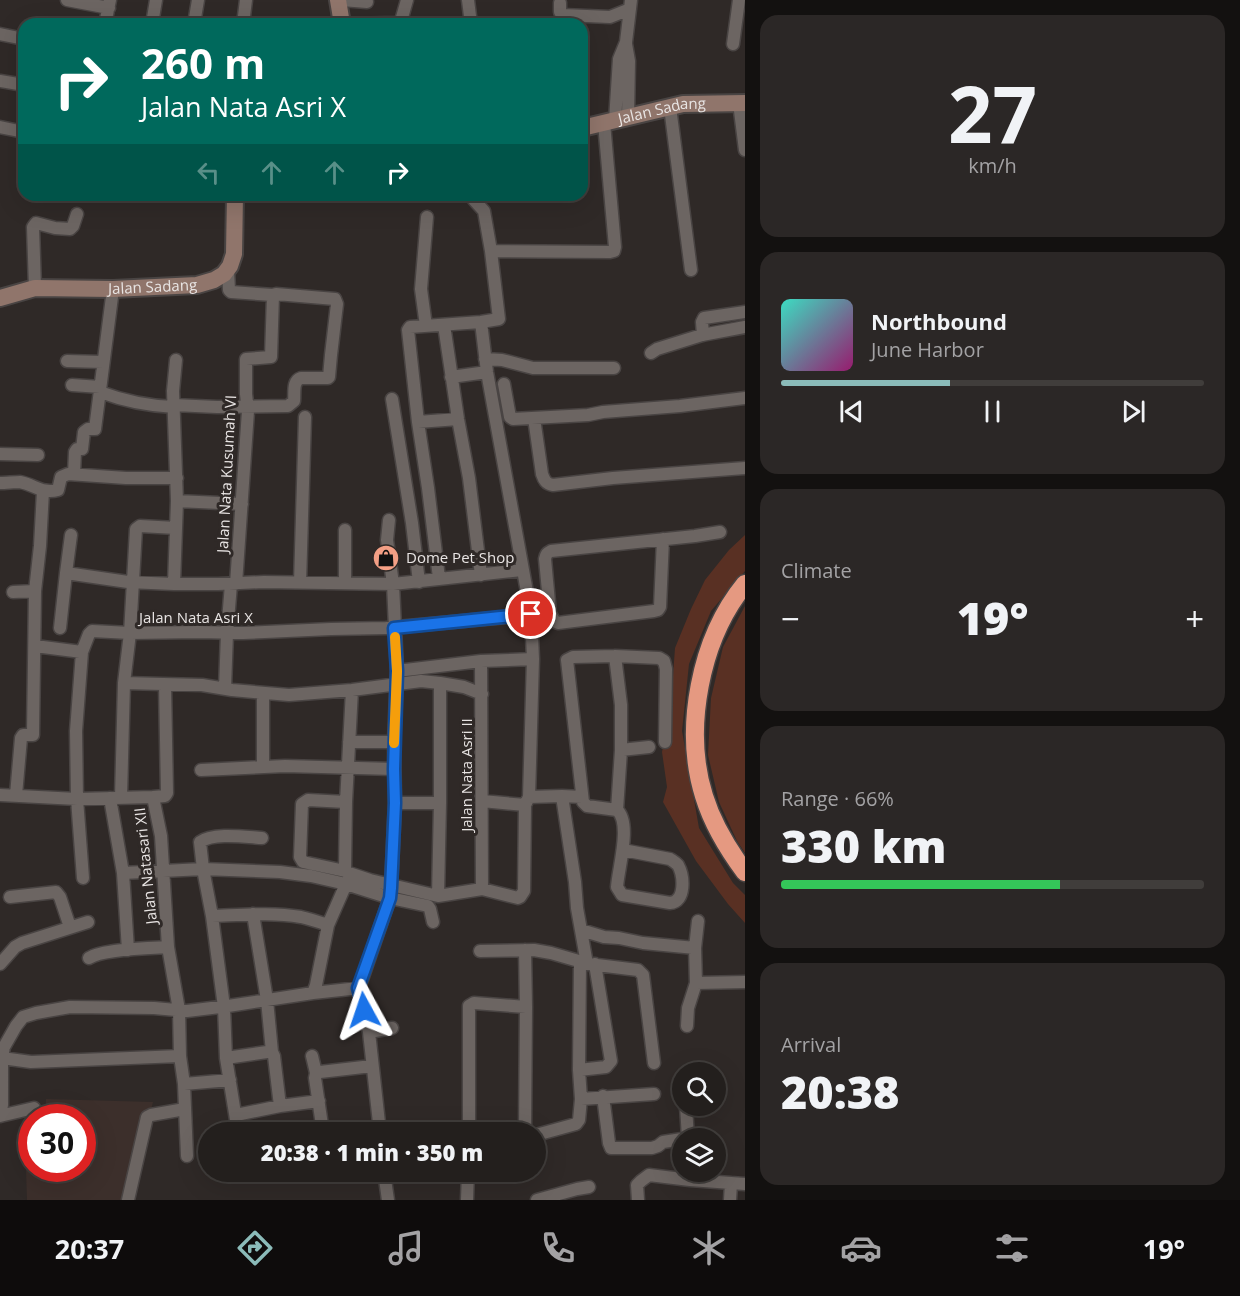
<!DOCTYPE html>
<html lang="en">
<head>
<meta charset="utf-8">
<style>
	body { margin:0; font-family:"Open Sans",sans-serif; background:#2b2726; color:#f1f3f6; height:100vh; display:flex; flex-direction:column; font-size:22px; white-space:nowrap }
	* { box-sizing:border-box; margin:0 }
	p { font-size:20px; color:#a3a2a4 }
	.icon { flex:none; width:33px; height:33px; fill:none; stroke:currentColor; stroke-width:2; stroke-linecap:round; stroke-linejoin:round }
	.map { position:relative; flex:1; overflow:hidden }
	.side { display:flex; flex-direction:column; gap:15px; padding:15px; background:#131110; width:495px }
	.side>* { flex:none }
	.banner { position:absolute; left:18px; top:18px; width:570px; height:183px; border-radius:18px; box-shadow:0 6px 24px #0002,0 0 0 2px #403d3b; background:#00695c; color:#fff; overflow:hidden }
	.tools { position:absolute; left:672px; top:1062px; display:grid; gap:12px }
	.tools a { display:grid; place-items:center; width:54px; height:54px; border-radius:50%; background:#231f1d; box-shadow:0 6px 24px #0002,0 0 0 2px #403d3b; font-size:30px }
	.speed { position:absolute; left:18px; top:1104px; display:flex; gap:12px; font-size:30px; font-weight:700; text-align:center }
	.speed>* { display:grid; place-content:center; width:78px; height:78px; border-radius:50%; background:#231f1d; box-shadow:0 6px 24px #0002,0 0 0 2px #403d3b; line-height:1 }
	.speed .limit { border:9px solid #d22; background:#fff; color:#111 }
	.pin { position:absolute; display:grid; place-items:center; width:51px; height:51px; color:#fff; margin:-26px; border:3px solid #fff; border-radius:50%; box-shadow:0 2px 6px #0007 }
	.me { position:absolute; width:66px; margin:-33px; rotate:355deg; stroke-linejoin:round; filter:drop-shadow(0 0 4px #0008) }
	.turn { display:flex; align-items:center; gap:21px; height:126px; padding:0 24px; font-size:27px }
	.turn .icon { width:78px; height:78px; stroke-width:2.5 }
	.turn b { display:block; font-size:42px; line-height:51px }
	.lanes { display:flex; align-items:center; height:57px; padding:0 24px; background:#0003; justify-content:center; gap:30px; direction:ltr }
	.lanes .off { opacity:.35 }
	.big { font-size:45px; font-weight:800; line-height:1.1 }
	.side .card { flex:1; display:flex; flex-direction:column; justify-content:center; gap:9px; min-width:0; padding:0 21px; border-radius:18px; background:#2b2726 }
	.side .dial { align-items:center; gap:0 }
	.dial b { font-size:78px; line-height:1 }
	.song { display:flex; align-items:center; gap:18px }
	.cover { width:72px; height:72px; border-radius:9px; background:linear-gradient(135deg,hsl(170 70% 55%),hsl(320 70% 35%)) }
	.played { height:6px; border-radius:3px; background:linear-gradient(90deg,#8bbbb9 40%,#403d3b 40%) }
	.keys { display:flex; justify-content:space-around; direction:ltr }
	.heat { display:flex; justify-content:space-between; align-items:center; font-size:33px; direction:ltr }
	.charge { height:9px; border-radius:4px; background:linear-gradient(90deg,#34c759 66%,#403d3b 0) }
	.trip { position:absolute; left:198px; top:1122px; width:348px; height:60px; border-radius:30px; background:#231f1d; box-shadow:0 6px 24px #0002,0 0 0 2px #403d3b; font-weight:800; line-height:60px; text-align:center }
	.dock { display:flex; height:96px; justify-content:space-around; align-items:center; background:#0e0c0c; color:#a3a2a4 }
	.dock .icon { width:42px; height:42px }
	.dock .current { color:#8bbbb9 }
	.dock b { font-size:27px; color:#f1f3f6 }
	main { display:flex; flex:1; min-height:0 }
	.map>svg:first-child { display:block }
	.built { fill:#3c2f2b }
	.green { fill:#593023 }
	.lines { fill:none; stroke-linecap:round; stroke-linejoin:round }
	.street-casing { stroke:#494443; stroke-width:15 }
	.secondary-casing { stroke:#494443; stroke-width:20 }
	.highway-casing { stroke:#494443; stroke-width:21 }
	.street { stroke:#6c6562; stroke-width:12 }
	.secondary { stroke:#90756b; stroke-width:16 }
	.highway { stroke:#e59981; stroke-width:18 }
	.route-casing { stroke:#114b97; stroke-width:15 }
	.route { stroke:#1a73e8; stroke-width:10 }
	.slow { stroke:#f59e0b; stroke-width:10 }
	.labels { text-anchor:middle; stroke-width:6; stroke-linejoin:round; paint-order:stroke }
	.street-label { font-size:15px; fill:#e8e4e3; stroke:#2f2927 }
	.poi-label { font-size:15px; fill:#e8e4e3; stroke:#2f2927; text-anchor:start }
</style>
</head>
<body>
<main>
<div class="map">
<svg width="745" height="1200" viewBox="0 0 745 1200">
	<rect width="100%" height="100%" fill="#2f2927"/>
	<!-- built -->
	<path class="built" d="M46 1099 153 1102 128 1200H27L25 1138H31L32 1168H82V1118L46 1117Z"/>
	<!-- green -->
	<path class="green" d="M745 535V571L711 611 689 664 682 731 699 828 733 883 745 895V923L728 904 696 861 663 802 667 787 662 752 671 703 675 648 691 609 705 580 729 550Z
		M745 606V853L737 841 719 802 708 755 711 698 723 647Z"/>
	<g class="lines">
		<defs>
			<path id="street" d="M67 0 109 8
				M342 0 367 2
				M468 0 471 24
				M560 3V12L563 15 610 17 630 9
				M105 24 110 0
				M152 24 156 0
				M194 24 198 0
				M243 24 246 0
				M342 24 399 23 401 21 407 0
				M0 34 24 39
				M626 44 629 61 628 117
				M733 44 739 0
				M0 81 24 85
				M739 103 745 150
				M670 107 691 270
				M615 120 619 59 626 42 631 0
				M0 127 24 132
				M491 251 610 252 614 251 615 247 604 123
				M35 288 33 227 36 223 55 228 70 229 73 226 77 214
				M481 322 487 372 531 614 533 659 529 797
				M444 325 458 419 469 478 481 575
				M426 326 421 289 427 217
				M703 335 702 322 704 318 745 312
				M651 353 657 349 702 335 745 327
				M485 359 502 360 533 368H614
				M176 360 173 391 177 501
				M67 361 103 362
				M451 377 487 372
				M504 384 510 417 513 419 588 415 603 412 680 406 745 398
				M72 385 100 387
				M100 392C124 401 149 406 174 407
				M392 399 412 523 419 582
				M174 405 217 407 288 406 294 401C295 393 292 381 301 378H328L329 377 331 355 337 304 335 299 276 294 273 295 231 292 229 290 228 270
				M534 418 542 474C544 480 546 484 553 485L613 478 745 468
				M418 422 458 419
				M0 454 38 455
				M74 474 75 452 77 449H82L84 432 88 429H95L113 289
				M0 483C6 483 14 482 20 482 35 485 42 494 58 490L61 477 68 474 126 478H177
				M71 535 66 573 128 582 174 584H218L264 582 393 584 522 570
				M663 539 660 607 658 610 654 611 558 623 554 621 550 613 545 559C546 554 547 553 551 551L695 536 720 532
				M439 578 428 488 418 422 408 330 410 327 481 322 499 319 491 251 484 211 474 200 472 195
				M300 583 305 417
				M345 583V530
				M174 584 177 501 242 504
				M236 584 248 411 246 394V359L271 357 273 295
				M13 592 35 591
				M60 628 66 573
				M35 646 82 652
				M615 656 621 705V750L617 810C632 823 618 869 617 887L622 895 670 903C686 902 684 876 678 865 675 862 673 861 670 859L623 850
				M481 661 482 889
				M397 671 481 661 533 659
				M124 683 202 685 232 690 289 695 352 690 421 681 440 683V803L438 896
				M440 683 464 687 482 694
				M165 685 167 793 165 796 153 797 161 836 168 947 179 1010 180 1056 184 1084 187 1156
				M225 688 227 633 231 584
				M352 690 346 802 345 869 346 872 370 880 438 896 482 889 518 898 520 897 524 891 525 805
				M349 742H394
				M621 750 649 747
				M263 767V693
				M201 770 285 766 394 769
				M0 795 77 799 153 797
				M16 795 21 738 23 735H33V733L35 591 40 546 43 491
				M121 797 124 683 130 633 136 529 140 526 176 528
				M582 797 562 796 575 882 577 908 587 964
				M110 798 123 873 128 950
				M482 801 525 805 529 797 562 796
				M395 803H440
				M617 810 587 806 583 802 567 660 573 657 615 656 659 658 664 661 666 669 665 742
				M345 871 303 862 300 857 302 804 308 800 346 802
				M123 873 203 869 280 872 311 876 346 884 390 898 428 906 430 909 433 922
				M83 878 77 799 76 731 82 652 89 634 92 631 130 633 199 632 243 633 331 629 386 628 550 613
				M10 897 56 892 60 897 70 927
				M253 914 267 1000 272 1052 274 1056 280 1106
				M212 916C241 915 272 912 301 917 310 919 319 922 328 925
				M698 921 695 948 696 983 745 982
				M581 930 604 937 619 938 643 943 695 948
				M525 950 526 1007 525 1132
				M480 951 534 950 551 953 589 964 638 970 643 975 654 1063
				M89 958C102 949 151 948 168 947
				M0 964 15 947 22 943 88 922
				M313 993 316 985 328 925 346 884
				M687 1026 688 1008 696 983
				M369 1032 392 1028
				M312 1056 316 1073
				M2 1058 31 1062 180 1056
				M226 1058 267 1052H272
				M579 1070 606 1067 611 1061 595 964
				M184 1084 230 1080
				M603 1096 609 1143 611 1148H652L658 1146 663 1142 682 1139
				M581 1099 654 1094
				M686 1106 688 1138
				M236 1115 280 1106 319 1101
				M0 1116 2 1105V1058L4 1047 16 1026 23 1017 36 1013 70 1007 154 1008 187 1011 228 1006 313 993 359 988
				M0 1116 34 1108
				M238 1132 226 1058 224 1007 212 916 203 869 200 842C213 832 246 837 262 838
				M323 1132 315 1078 316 1073 320 1072 372 1066
				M380 1132 369 1032 359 988 390 898 391 888 395 803 394 742 397 671 393 584 387 540 389 520
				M469 1132V1006L474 1003 526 1007
				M536 1135 576 1124 579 1120 581 1099 579 1070 580 962
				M384 1172 388 1200
				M128 1200 147 1117 151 1115 185 1109
				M467 1200 468 1172
				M537 1200 577 1189 589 1187
				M638 1200 637 1185 641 1181 649 1175 690 1180 745 1184
				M730 1200 731 1183"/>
			<g id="secondary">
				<path d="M338 0 342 24"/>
				<path id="s1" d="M582 128 683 104 745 103"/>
				<path id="s2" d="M0 298 35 288 113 289 197 285 214 280 224 274 230 266 234 254 235 195"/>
			</g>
			<path id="highway" d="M745 584C700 639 683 729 704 796 713 825 727 848 745 872"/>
		</defs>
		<!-- street casing -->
		<use href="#street" class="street-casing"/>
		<!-- secondary casing -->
		<use href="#secondary" class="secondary-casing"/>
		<!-- highway casing -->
		<use href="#highway" class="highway-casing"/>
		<!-- street -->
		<use href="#street" class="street"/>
		<!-- secondary -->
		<use href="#secondary" class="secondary"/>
		<!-- highway -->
		<use href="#highway" class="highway"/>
	</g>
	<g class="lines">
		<defs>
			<path id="route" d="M364 1010 358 988 390 898 391 888 395 803 394 769 397 671 394 628 531 614"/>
		</defs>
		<!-- route casing -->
		<use href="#route" class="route-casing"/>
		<!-- route -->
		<use href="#route" class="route"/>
		<!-- slow -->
		<path class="slow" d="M394 743 397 671 395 637"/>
	</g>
	<!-- icons -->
	<defs>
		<symbol id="shop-disc" viewBox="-11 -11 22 22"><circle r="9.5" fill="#f39f85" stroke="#2f2927"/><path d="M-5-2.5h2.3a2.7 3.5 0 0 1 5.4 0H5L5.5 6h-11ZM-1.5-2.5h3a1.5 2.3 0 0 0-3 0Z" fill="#111"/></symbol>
	</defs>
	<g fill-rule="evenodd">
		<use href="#shop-disc" x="371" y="543" width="30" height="30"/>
	</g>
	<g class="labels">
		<!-- street labels -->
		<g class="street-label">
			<text dy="5" stroke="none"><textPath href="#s1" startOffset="82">Jalan Sadang</textPath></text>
			<text dy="5" stroke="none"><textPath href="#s2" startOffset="154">Jalan Sadang</textPath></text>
			<text transform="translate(227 474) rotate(-87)" y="5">Jalan Nata Kusumah VI</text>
			<text x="196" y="623">Jalan Nata Asri X</text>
			<text transform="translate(467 775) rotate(-90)" y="5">Jalan Nata Asri II</text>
			<text transform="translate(146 866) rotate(-96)" y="5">Jalan Natasari XII</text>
		</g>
		<!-- poi labels -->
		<g class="poi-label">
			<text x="406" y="563">Dome Pet Shop</text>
		</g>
	</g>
</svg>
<div class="tools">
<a><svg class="icon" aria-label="search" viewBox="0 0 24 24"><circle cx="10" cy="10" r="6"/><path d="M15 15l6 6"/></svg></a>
<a><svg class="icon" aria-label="layers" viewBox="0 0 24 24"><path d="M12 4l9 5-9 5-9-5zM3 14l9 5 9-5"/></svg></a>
</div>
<div class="speed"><div class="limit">30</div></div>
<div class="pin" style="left:531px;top:614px;background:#d93025"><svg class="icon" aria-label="arrive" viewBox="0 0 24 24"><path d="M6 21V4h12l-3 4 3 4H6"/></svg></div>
<svg class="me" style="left:364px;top:1010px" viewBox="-20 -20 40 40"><path d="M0-17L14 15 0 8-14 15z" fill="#1a73e8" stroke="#fff" stroke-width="4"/></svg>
<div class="trip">20:38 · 1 min · 350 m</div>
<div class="banner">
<div class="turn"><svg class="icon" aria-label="right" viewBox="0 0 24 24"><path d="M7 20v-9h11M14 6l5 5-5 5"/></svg><div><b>260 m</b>Jalan Nata Asri X</div></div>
<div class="lanes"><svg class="icon off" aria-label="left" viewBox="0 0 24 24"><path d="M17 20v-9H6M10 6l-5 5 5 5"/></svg><svg class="icon off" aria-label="ahead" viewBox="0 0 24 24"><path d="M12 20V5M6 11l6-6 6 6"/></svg><svg class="icon off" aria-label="ahead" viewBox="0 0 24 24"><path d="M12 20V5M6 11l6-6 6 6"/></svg><svg class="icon" aria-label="right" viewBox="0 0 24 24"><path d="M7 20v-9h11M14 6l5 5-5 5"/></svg></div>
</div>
</div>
<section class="side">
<div class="card dial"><b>27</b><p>km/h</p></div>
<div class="card">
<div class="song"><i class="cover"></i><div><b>Northbound</b><p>June Harbor</p></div></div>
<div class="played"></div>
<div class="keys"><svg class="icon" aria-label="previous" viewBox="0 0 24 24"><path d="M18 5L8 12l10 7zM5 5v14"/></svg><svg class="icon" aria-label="pause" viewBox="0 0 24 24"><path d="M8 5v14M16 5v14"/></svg><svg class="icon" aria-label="next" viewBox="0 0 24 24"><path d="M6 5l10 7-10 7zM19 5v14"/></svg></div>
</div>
<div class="card"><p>Climate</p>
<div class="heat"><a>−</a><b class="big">19°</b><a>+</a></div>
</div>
<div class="card"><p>Range · 66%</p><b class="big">330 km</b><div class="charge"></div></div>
<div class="card"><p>Arrival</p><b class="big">20:38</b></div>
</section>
</main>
<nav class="dock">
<b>20:37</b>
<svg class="icon current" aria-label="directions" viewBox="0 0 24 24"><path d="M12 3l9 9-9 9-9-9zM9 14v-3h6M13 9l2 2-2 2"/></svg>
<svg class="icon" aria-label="music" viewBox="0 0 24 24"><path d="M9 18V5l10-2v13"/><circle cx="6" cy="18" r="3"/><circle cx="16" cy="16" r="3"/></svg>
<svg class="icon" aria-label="phone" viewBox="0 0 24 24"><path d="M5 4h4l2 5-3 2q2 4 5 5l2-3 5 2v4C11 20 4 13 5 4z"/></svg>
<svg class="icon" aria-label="climate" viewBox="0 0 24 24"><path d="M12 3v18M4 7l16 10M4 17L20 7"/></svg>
<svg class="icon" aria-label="car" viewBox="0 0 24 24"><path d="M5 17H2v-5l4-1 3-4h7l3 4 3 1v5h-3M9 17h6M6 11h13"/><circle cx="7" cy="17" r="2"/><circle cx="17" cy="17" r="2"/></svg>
<svg class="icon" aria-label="filters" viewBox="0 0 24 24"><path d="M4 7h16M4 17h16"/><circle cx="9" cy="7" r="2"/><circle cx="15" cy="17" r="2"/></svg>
<b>19°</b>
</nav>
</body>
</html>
